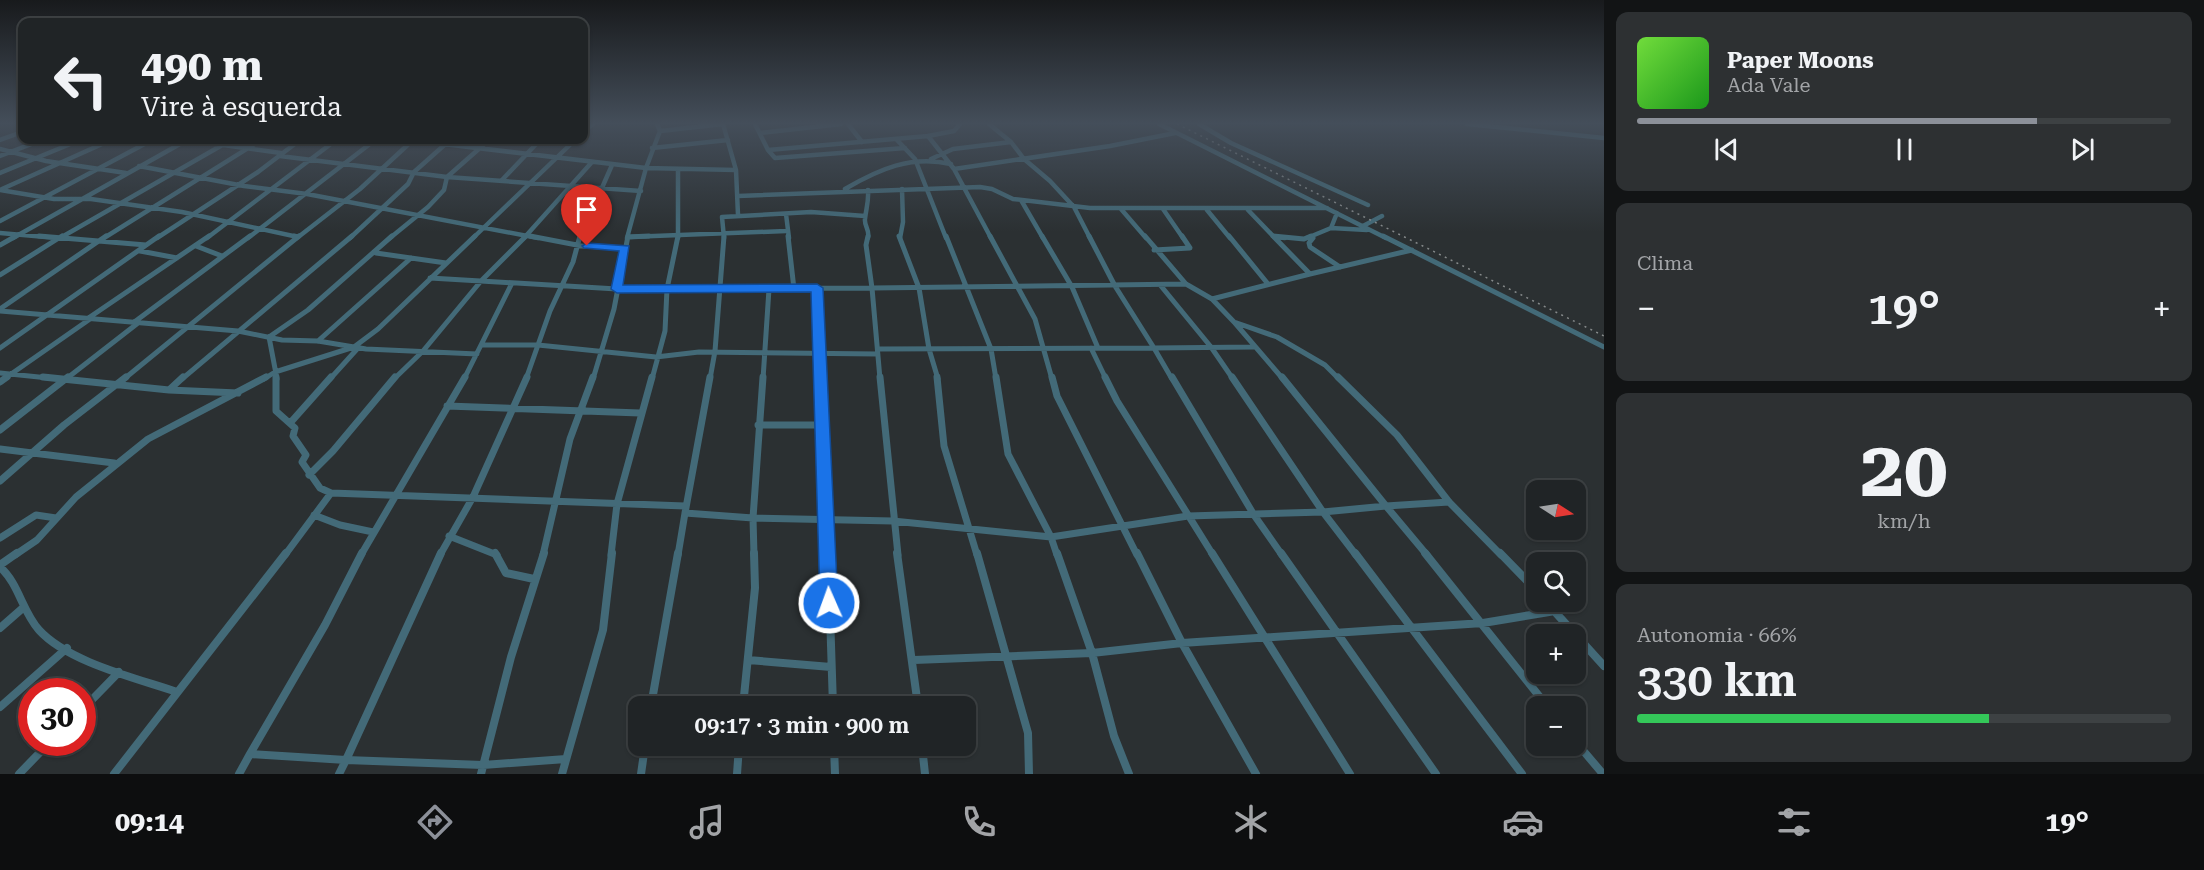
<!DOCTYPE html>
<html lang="pt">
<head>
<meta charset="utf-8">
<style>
	body { margin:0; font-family:"Roboto Serif",serif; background:#2d3032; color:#f1f3f6; height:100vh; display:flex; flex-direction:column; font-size:22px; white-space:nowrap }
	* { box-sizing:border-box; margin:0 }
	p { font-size:20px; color:#a2a4a7 }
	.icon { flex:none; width:33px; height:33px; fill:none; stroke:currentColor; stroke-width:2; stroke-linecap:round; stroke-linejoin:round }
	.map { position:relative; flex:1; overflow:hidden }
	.details { display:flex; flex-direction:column; gap:12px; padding:12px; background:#121415; width:600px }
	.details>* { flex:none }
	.guide { position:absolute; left:18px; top:18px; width:570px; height:126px; border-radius:12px; box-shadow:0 2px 4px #0004,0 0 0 2px #3d4143; background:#202426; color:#f1f3f6; overflow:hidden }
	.needle { width:39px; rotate:102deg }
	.controls { position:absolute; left:1526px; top:480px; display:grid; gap:12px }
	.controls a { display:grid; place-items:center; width:60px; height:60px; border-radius:12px; background:#202426; box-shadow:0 2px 4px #0004,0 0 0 2px #3d4143; font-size:30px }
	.speed { position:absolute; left:18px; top:678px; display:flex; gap:12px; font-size:30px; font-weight:700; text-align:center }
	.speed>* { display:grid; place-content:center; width:78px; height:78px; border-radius:50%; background:#202426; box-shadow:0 2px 4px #0004,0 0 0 2px #3d4143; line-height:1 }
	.speed .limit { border:9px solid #d22; background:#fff; color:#111 }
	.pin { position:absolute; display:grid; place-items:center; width:51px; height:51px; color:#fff; margin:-62px -26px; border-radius:50% 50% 50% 0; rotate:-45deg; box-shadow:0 0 6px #0007 }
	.pin .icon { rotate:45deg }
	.me { position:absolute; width:66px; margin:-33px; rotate:358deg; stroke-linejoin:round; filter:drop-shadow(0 0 4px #0008) }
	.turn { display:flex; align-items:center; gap:21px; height:126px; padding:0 24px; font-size:27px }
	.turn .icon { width:78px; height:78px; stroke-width:2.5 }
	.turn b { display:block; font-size:42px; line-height:51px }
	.big { font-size:45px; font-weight:600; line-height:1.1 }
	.details .card { flex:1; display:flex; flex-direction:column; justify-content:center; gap:9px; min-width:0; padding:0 21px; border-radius:12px; background:#2d3032 }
	.details .dial { align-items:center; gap:0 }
	.dial b { font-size:78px; line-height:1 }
	.song { display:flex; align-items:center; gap:18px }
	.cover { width:72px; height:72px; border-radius:9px; background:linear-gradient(135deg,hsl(100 70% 55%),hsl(120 70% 35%)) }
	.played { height:6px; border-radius:3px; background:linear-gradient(90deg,#8c9099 75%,#3d4143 75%) }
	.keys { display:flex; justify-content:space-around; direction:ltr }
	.heat { display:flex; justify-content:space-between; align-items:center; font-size:33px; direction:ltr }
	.charge { height:9px; border-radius:4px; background:linear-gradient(90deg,#34c759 66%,#3d4143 0) }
	.trip { position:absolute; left:628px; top:696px; width:348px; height:60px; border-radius:12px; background:#202426; box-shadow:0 2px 4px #0004,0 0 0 2px #3d4143; font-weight:600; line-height:60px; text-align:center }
	.menu { display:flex; height:96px; justify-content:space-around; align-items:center; background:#0d0e0f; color:#a2a4a7 }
	.menu .icon { width:42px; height:42px }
	.menu .selected { color:#8c9099 }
	.menu b { font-size:27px; color:#f1f3f6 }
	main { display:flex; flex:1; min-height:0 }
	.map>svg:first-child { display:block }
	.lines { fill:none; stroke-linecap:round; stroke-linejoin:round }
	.minor-far3 { stroke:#436a78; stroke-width:4.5 }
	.minor-far2 { stroke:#436a78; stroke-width:5 }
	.minor-far1 { stroke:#436a78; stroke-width:7 }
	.minor { stroke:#436a78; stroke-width:8 }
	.rail { stroke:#868a8b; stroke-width:1.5; stroke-dasharray:2 4.5; stroke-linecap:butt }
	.route { fill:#1a73e8; stroke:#114b97; stroke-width:1.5 }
</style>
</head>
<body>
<main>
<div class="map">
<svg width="1604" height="774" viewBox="0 0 1604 774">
	<rect width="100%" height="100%" fill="#2b3032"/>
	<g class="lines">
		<!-- minor-far3 -->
		<path class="minor-far3" d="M723 124 736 170 738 215
			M755 124 768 150 928 136 954 131 960 124
			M848 124 862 142
			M989 124 1011 142 1024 159 1050 181 1074 207 1090 238
			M1159 124 1386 238
			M1199 124 1231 143 1368 205
			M1467 124 1604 138
			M584 131 593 124
			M660 131 723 124
			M760 133 841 124
			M928 136 954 169 991 238
			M0 140 22 132
			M186 140 281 153
			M410 140 646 168 736 170
			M897 140 915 159 946 238
			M652 148 728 140
			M0 149 46 161 126 173
			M768 150 775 158 905 148
			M0 156 42 140
			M280 156 447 177 641 191
			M931 159 953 149 1011 142
			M139 166 244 186 307 194 538 238
			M954 169 1110 146 1175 133
			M0 173 80 140
			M502 180 540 140
			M2 189 111 140
			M845 189C879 169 911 155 951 164
			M0 190 54 199H91L182 212 298 237
			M738 196 980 187 992 189 1013 199 1090 208H1327
			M1021 200 1043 238
			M1121 209 1146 238
			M1163 209 1183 238
			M1207 210 1230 238
			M1248 210 1274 237 1285 238
			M786 214 789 238
			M0 221 152 140
			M1363 226 1382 216
			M1331 228 1337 213
			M0 233 57 238
			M628 237 786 231
			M13 238 187 140
			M60 238 231 140
			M104 238 261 140
			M157 238 258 172 300 140
			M207 238 336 140
			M248 238 375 140
			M297 238 360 189 413 140
			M350 238 408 184 414 172 450 140
			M390 238 428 207 444 190 447 177 489 140
			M473 238 575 140
			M524 238 592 162
			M580 238 612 165
			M627 238 646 168 660 131 657 124
			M678 238V170
			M724 238 722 217 811 212 865 216
			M868 238C870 230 864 226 865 219 866 209 869 201 868 190
			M900 238 903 222 902 189
			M1307 238 1331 228 1367 230"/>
		<!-- minor-far2 -->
		<path class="minor-far2" d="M39 236 146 245
			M294 236 298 237
			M530 236 582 246 625 248
			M788 236 794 289
			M899 236 919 288 929 349 938 379
			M946 236 991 349 996 379
			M990 236 1035 319 1052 379
			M1042 236 1072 287 1098 348
			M1089 236 1115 286 1154 348
			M1145 236 1186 284 1212 299 1234 322 1277 337 1325 365 1339 379
			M1229 236 1268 284
			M1273 236 1304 239 1311 236
			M1383 236 1604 347
			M628 237 649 236
			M1313 238 1309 243 1310 247 1340 267
			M0 245 16 236
			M196 246 222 256
			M1154 250 1190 248 1182 236
			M140 251 177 258
			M376 253 446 263
			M1310 274 1412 250
			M0 275 62 236
			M430 278 617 289 872 288 866 245 868 236
			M1161 286 1211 347 1233 379
			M817 288 821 379
			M1212 299 1310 274 1274 237
			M0 309 106 236
			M0 311 238 331 282 340 318 341 366 349 477 354
			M87 319 209 236
			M133 323 250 236
			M1235 323 1283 379
			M318 341 411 258
			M483 345H538L656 357 699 352 878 354
			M0 348 159 236
			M1091 348 1106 379
			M878 349 1154 348
			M0 373 58 379
			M4 379 90 319
			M66 379 138 323
			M124 379 299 236
			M182 379 352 236
			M264 379 275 372 354 347 378 329 475 236
			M277 379 269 337 308 310 392 236
			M330 379 358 348
			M394 379 423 351 481 281 526 236
			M464 379 512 283
			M526 379 550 311 573 262 580 236
			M593 379 614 309 628 236
			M652 379 665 331 667 289 678 236
			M710 379 715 351 724 236
			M763 379 769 289
			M880 379 872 288 1186 284
			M1172 379 1154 348 1254 347"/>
		<!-- minor-far1 -->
		<path class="minor-far1" d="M43 377 169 390
			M183 377 169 390 238 393
			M276 377V411L295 428 293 436 306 455 302 462 320 488 331 493 685 506
			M710 377 685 513 753 518 763 377
			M880 377 898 555
			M937 377 944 446 977 555
			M996 377 1008 454 1051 537 1057 555
			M1052 377 1057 396 1137 555
			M1105 377 1117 401 1213 555
			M1172 377 1254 515 1282 555
			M1232 377 1323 512 1356 555
			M1282 377 1386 506 1449 502
			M1338 377 1397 435 1449 502 1501 555
			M0 382 7 377
			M447 406 640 413
			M291 422 331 377
			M758 425H823L821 377
			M823 425 828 555
			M0 430 68 377
			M0 449 114 463
			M309 475 333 451 395 377
			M0 481 64 425 126 377
			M314 515 340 525 373 532
			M449 536 497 555
			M0 538 36 515 56 518
			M15 555 37 540 76 497 148 439 266 377
			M285 555 331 493
			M361 555 465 377
			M440 555 473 497 527 377
			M543 555 570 439 593 377
			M611 555 617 504 652 377
			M678 555 685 513
			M754 555 753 518 893 521 1051 537 1188 516 1323 512 1386 506 1427 555"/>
		<!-- minor -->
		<path class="minor" d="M441 553 346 760 483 765 566 759
			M495 553 506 573 534 579
			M828 553 833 706
			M897 553 918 706
			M977 553 1028 733 1029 774
			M1057 553 1092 653 1114 736 1129 774
			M1137 553 1182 643 1256 774
			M1212 553 1350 774
			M1281 553 1436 774
			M1355 553 1522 774
			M1425 553 1547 706
			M1500 553 1536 590
			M0 565 17 553
			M0 567C19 584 22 611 39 630 68 662 136 678 177 692
			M1546 602 1604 666
			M0 628 24 607
			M748 660 831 667
			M914 660 1092 653 1182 643 1483 623 1555 611
			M651 706 678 553
			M743 706 755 588 754 553
			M0 707 67 648
			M82 710 119 672
			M1575 741 1603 774
			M834 746 835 774
			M922 746 925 774
			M19 774 50 742
			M114 774 286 553
			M239 774 250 754
			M339 774 346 760 250 754 325 625 362 553
			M481 774 511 657 544 553
			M562 774 603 630 612 553
			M641 774 645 746
			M737 774 739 746"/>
		<!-- rail -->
		<path class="rail" d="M1177 124 1604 336"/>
	</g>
	<!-- sky -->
	<linearGradient id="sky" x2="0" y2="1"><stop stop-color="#181a1c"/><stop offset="0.53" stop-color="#444e5a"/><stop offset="1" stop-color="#444e5a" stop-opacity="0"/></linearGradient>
	<rect width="1604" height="232" fill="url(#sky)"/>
	<!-- route -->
	<path class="route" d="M587 243 629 246 623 285 817 284 823 288 838 603 836 609 829 611 823 609 820 603 811 292 617 293 611 289 619 251 584 248 582 246Z"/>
</svg>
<div class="controls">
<a><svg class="needle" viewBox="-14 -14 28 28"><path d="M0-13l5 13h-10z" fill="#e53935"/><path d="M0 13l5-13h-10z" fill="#a2a4a7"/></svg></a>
<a><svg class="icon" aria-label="search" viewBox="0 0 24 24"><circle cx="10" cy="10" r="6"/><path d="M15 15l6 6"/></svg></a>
<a>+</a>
<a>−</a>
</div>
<div class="speed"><div class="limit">30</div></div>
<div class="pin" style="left:587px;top:246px;background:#d93025"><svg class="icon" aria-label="arrive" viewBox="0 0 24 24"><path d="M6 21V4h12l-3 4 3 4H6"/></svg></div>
<svg class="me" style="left:829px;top:603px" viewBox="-20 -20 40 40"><circle r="17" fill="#1a73e8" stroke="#fff" stroke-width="3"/><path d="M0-11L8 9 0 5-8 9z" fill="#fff"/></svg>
<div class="trip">09:17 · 3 min · 900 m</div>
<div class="guide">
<div class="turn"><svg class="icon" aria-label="left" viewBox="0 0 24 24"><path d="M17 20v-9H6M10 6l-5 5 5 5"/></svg><div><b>490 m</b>Vire à esquerda</div></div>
</div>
</div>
<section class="details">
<div class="card">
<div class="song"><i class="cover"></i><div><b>Paper Moons</b><p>Ada Vale</p></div></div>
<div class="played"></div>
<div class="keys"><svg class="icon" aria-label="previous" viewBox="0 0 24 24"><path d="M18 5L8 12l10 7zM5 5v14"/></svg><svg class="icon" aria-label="pause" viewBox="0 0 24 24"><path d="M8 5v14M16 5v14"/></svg><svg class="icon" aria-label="next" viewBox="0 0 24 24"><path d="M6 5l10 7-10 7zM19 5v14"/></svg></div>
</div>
<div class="card"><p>Clima</p>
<div class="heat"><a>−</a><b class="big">19°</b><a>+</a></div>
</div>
<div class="card dial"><b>20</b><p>km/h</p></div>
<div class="card"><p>Autonomia · 66%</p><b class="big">330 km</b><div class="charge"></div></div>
</section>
</main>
<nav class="menu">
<b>09:14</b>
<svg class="icon selected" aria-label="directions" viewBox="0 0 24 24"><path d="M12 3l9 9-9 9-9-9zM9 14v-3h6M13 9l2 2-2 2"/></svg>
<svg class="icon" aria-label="music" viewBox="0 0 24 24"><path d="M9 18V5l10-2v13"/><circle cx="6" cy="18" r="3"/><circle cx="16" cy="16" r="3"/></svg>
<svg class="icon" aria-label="phone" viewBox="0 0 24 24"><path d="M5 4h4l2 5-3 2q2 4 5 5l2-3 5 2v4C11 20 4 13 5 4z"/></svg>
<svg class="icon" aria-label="climate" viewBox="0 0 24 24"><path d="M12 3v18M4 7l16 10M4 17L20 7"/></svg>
<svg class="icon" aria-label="car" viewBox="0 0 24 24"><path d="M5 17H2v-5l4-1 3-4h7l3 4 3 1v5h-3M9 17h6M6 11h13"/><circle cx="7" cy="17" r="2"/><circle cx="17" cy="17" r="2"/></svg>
<svg class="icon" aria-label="filters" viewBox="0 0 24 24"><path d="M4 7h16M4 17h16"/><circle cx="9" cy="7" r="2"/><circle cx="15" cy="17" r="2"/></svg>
<b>19°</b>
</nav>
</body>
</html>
